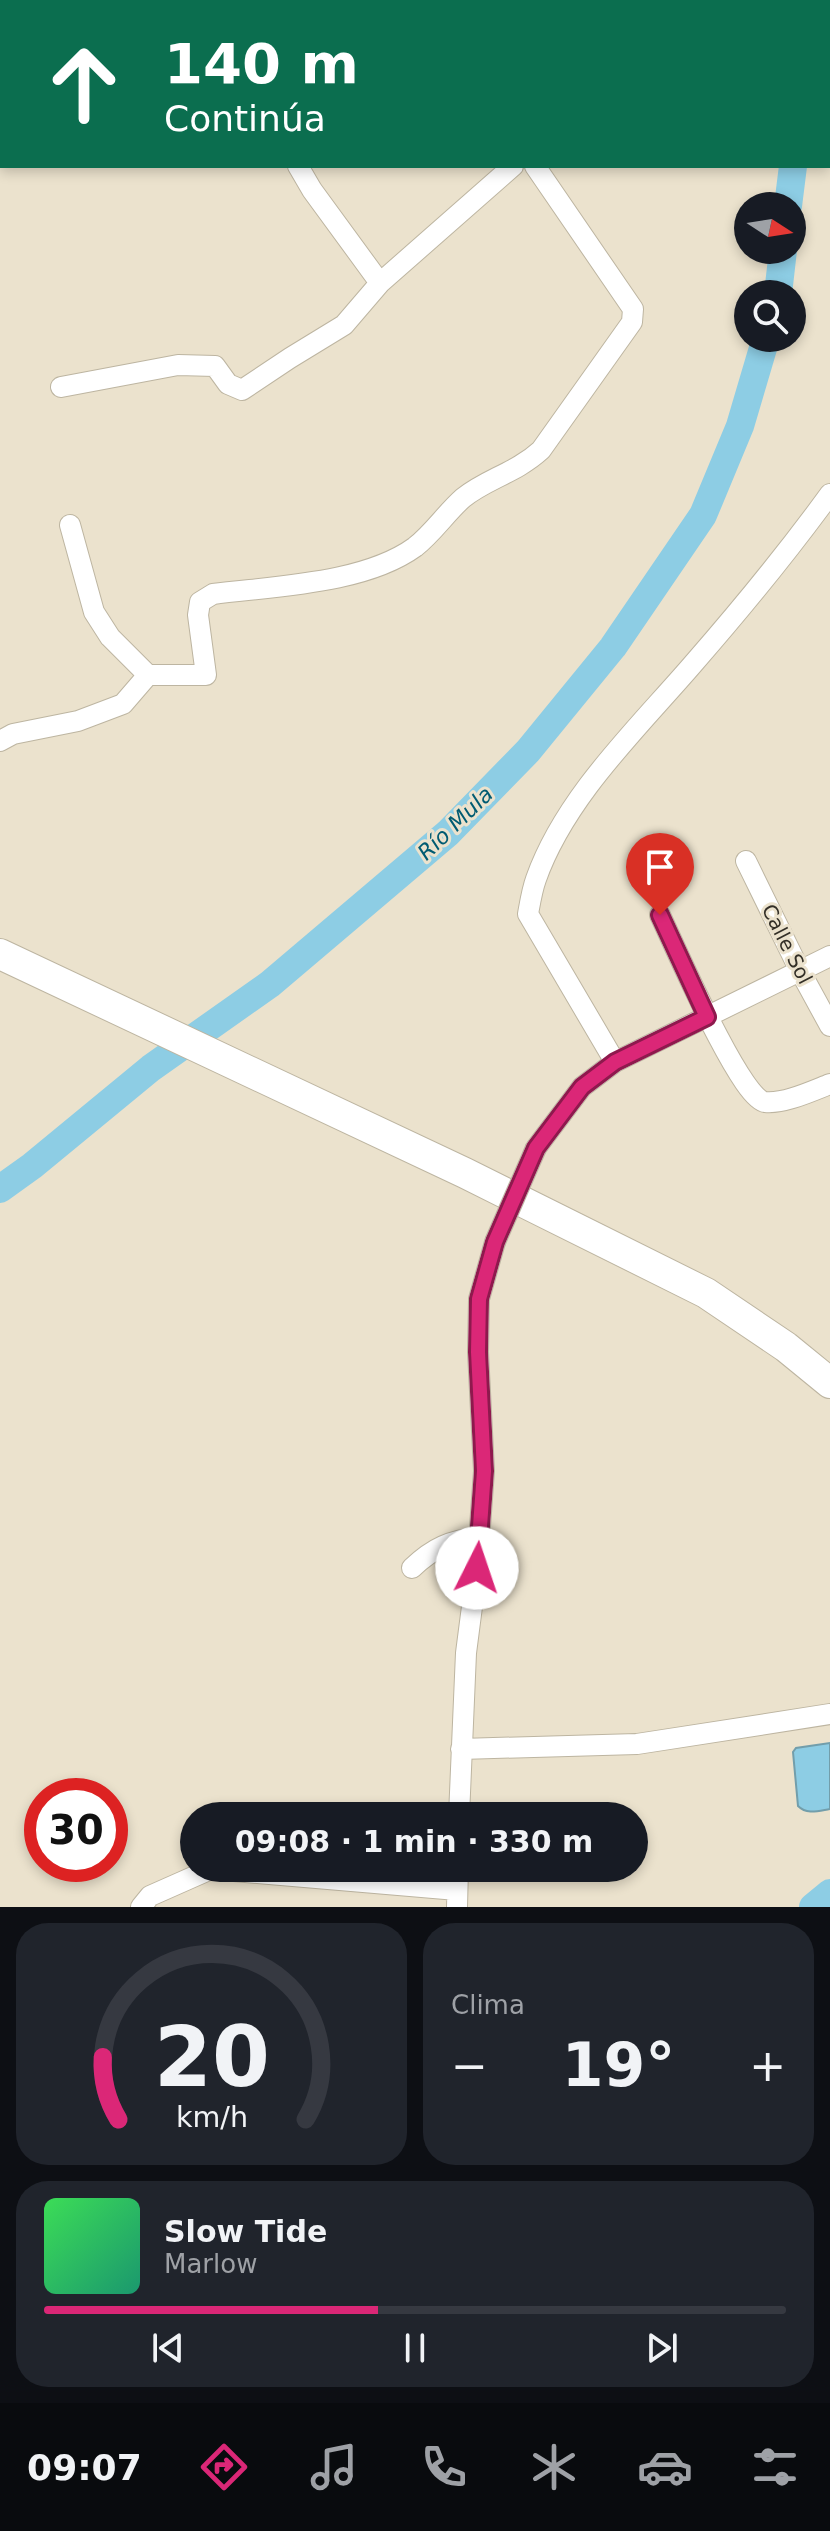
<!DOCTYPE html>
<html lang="es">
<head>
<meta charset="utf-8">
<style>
	body { margin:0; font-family:"DejaVu Sans",sans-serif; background:#20242c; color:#f1f3f6; height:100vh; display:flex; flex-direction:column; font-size:30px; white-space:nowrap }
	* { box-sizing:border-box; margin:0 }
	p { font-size:26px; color:#9ea1a6 }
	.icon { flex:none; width:44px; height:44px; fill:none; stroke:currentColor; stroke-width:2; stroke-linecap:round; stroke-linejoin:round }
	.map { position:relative; height:1907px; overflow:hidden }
	.side { display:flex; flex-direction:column; gap:16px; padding:16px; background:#0d0f14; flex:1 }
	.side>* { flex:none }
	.banner { position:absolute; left:0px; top:0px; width:830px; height:168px; box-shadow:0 4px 12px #0003; background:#0b6e4f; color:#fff; overflow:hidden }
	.needle { width:52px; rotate:102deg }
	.tools { position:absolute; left:734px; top:192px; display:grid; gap:16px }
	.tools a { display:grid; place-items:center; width:72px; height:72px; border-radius:50%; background:#171b24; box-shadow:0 4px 12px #0003; font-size:40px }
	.speed { position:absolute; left:24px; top:1778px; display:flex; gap:16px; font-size:40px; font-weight:700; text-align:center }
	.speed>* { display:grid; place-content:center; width:104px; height:104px; border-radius:50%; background:#171b24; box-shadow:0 4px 12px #0003; line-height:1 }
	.speed .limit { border:12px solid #d22; background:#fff; color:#111 }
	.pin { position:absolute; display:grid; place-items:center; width:68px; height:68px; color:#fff; margin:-82px -34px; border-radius:50% 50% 50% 0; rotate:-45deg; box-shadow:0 0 8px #0007 }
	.pin .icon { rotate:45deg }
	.me { position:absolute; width:88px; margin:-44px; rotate:4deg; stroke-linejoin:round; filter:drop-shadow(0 0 6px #0008) }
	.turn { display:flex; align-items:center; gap:28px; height:168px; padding:0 32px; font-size:36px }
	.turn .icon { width:104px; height:104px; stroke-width:2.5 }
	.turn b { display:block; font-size:56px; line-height:68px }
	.big { font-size:60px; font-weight:600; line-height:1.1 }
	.side .widget { flex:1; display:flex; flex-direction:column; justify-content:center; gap:12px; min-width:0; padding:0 28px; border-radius:32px; background:#20242c }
	.side .dial { align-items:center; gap:0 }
	.dial svg { height:208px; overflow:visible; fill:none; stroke:#363941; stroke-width:7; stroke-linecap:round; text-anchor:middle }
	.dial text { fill:#f1f3f6; stroke:none }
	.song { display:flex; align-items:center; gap:24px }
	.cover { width:96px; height:96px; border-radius:12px; background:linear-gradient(135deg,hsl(130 70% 55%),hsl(160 70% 35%)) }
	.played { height:8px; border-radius:4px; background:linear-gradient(90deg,#db2777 45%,#363941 45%) }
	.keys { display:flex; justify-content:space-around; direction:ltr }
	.heat { display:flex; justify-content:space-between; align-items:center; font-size:44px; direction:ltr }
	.side .tiles { flex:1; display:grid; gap:16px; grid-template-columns:1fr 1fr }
	.widget:last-child { grid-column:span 2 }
	.trip { position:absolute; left:180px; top:1802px; width:468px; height:80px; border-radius:40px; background:#171b24; box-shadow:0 4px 12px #0003; font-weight:600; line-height:80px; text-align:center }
	.tab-bar { display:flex; height:128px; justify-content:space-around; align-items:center; background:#090b0e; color:#9ea1a6 }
	.tab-bar .icon { width:56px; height:56px }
	.tab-bar .selected { color:#db2777 }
	.tab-bar b { font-size:36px; color:#f1f3f6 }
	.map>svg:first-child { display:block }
	.water { fill:#8dcde4; stroke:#729eab; stroke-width:2 }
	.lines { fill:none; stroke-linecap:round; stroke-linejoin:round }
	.river { stroke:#8dcde4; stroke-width:28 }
	.minor-casing { stroke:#bdb5a1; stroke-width:22 }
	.highway-casing { stroke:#bdb5a1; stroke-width:32 }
	.minor { stroke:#fff; stroke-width:20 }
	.highway { stroke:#fff; stroke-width:30 }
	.minor-bridge-casing { stroke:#bdb5a1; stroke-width:22; stroke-linecap:butt }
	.minor-bridge { stroke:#fff; stroke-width:20 }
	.route-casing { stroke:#8e194d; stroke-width:20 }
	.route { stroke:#db2777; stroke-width:14 }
	.labels { text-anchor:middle; stroke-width:6; stroke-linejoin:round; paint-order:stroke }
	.street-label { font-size:20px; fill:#332f27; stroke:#ebe2cd }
	.water-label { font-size:22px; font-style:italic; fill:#005b72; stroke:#ebe2cd }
</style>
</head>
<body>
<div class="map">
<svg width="830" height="1907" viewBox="0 0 830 1907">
	<rect width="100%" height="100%" fill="#ebe2cd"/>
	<!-- water -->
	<path class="water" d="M830 1743V1809C818 1811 807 1815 798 1806L793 1752 796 1748Z"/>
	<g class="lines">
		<!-- river -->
		<path class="river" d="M815 2V0
			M788 206 793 166
			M778 294 783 250
			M0 1189 32 1166 151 1068 270 984 448 833 528 751 613 647 703 515 740 426 766 338
			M813 1907 830 1893"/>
		<defs>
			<path id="minor" d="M226 0V2
				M447 0 448 2
				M133 2 134 0
				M0 62 2 61
				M298 166 312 190 380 283 513 166
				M61 387 178 365 215 366 228 384 242 390 290 358 344 325 380 283
				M70 525 94 612 110 637 148 675
				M0 741 13 734 78 721 123 704 148 675H206L198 615 200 602 213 594C274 586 364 584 415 547 433 533 446 513 463 498 486 479 516 473 541 450L632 322 633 309 535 166
				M746 861 800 971 830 1026
				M660 915C673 942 741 1100 765 1102 784 1104 812 1091 830 1084
				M615 1062 528 914C530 903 532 890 536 879 565 797 637 729 693 664 741 609 787 553 830 494
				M536 1148 582 1087 615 1062 830 956
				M412 1568C434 1547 450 1541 479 1537
				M461 1749 637 1744 830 1714
				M459 1816 466 1653 477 1568 484 1471 478 1352 479 1299 495 1242
				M141 1907 150 1896 211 1869 457 1890
				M457 1907 458 1868"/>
			<path id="highway" d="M0 954 465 1173 706 1293 786 1347 830 1383"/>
		</defs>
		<!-- minor casing -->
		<use href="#minor" class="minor-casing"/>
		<!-- highway casing -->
		<use href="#highway" class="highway-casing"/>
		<!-- minor -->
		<use href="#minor" class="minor"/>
		<!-- highway -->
		<use href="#highway" class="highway"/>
		<defs>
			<path id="minor-bridge" d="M495 1242 536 1148"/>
		</defs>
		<!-- minor-bridge casing -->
		<use href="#minor-bridge" class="minor-bridge-casing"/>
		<!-- minor-bridge -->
		<use href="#minor-bridge" class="minor-bridge"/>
	</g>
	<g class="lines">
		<defs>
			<path id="route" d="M477 1568 484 1471 478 1352 479 1299 495 1242 536 1148 582 1087 615 1062 707 1017 660 915"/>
		</defs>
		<!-- route casing -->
		<use href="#route" class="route-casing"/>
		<!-- route -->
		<use href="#route" class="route"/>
	</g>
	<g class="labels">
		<!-- street labels -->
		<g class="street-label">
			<text transform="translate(787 944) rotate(63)" y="7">Calle Sol</text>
		</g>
		<!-- water labels -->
		<g class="water-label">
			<text transform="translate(455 823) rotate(-44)" y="8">Río Mula</text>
		</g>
	</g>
</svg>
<div class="tools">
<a><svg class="needle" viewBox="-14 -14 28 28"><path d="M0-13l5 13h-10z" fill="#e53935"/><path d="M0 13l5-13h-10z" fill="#9ea1a6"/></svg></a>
<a><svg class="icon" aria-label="search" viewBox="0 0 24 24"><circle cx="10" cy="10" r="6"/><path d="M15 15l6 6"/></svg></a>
</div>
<div class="speed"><div class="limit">30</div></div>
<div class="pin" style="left:660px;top:915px;background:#d93025"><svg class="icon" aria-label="arrive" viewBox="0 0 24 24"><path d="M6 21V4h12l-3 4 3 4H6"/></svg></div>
<svg class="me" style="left:477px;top:1568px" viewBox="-20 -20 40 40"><circle r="19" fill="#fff"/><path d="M0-13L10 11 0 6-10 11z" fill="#db2777"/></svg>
<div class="trip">09:08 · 1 min · 330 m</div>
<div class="banner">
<div class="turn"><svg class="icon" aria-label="ahead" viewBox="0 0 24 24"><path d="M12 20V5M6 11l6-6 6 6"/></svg><div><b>140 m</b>Continúa</div></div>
</div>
</div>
<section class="side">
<div class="tiles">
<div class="widget dial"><svg viewBox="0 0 100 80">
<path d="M14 69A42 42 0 1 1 86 69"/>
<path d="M14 69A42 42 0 0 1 8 45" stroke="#db2777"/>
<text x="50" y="56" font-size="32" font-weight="700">20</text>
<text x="50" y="72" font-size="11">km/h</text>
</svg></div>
<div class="widget"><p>Clima</p>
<div class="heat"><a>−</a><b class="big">19°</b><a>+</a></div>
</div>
<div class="widget">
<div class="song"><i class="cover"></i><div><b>Slow Tide</b><p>Marlow</p></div></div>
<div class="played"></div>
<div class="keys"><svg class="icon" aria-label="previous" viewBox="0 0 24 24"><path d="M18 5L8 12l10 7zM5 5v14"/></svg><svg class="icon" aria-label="pause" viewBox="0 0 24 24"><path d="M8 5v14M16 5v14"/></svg><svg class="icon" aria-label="next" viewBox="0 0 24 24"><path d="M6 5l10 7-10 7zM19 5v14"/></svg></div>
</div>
</div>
</section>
<nav class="tab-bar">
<b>09:07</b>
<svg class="icon selected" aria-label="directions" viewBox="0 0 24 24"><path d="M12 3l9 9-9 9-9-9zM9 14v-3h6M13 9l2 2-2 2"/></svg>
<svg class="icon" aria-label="music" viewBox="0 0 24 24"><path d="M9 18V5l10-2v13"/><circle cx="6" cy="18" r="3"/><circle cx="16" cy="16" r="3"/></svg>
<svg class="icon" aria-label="phone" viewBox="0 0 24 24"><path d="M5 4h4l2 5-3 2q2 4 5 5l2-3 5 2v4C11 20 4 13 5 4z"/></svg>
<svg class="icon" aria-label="climate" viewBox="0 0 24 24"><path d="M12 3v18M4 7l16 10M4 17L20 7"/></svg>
<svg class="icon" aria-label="car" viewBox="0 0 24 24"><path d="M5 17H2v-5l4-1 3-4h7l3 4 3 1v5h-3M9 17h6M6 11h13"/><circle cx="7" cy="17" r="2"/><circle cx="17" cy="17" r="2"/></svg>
<svg class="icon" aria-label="filters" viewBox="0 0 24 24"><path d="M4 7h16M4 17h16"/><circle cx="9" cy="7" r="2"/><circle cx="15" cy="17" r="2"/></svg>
</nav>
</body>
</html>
